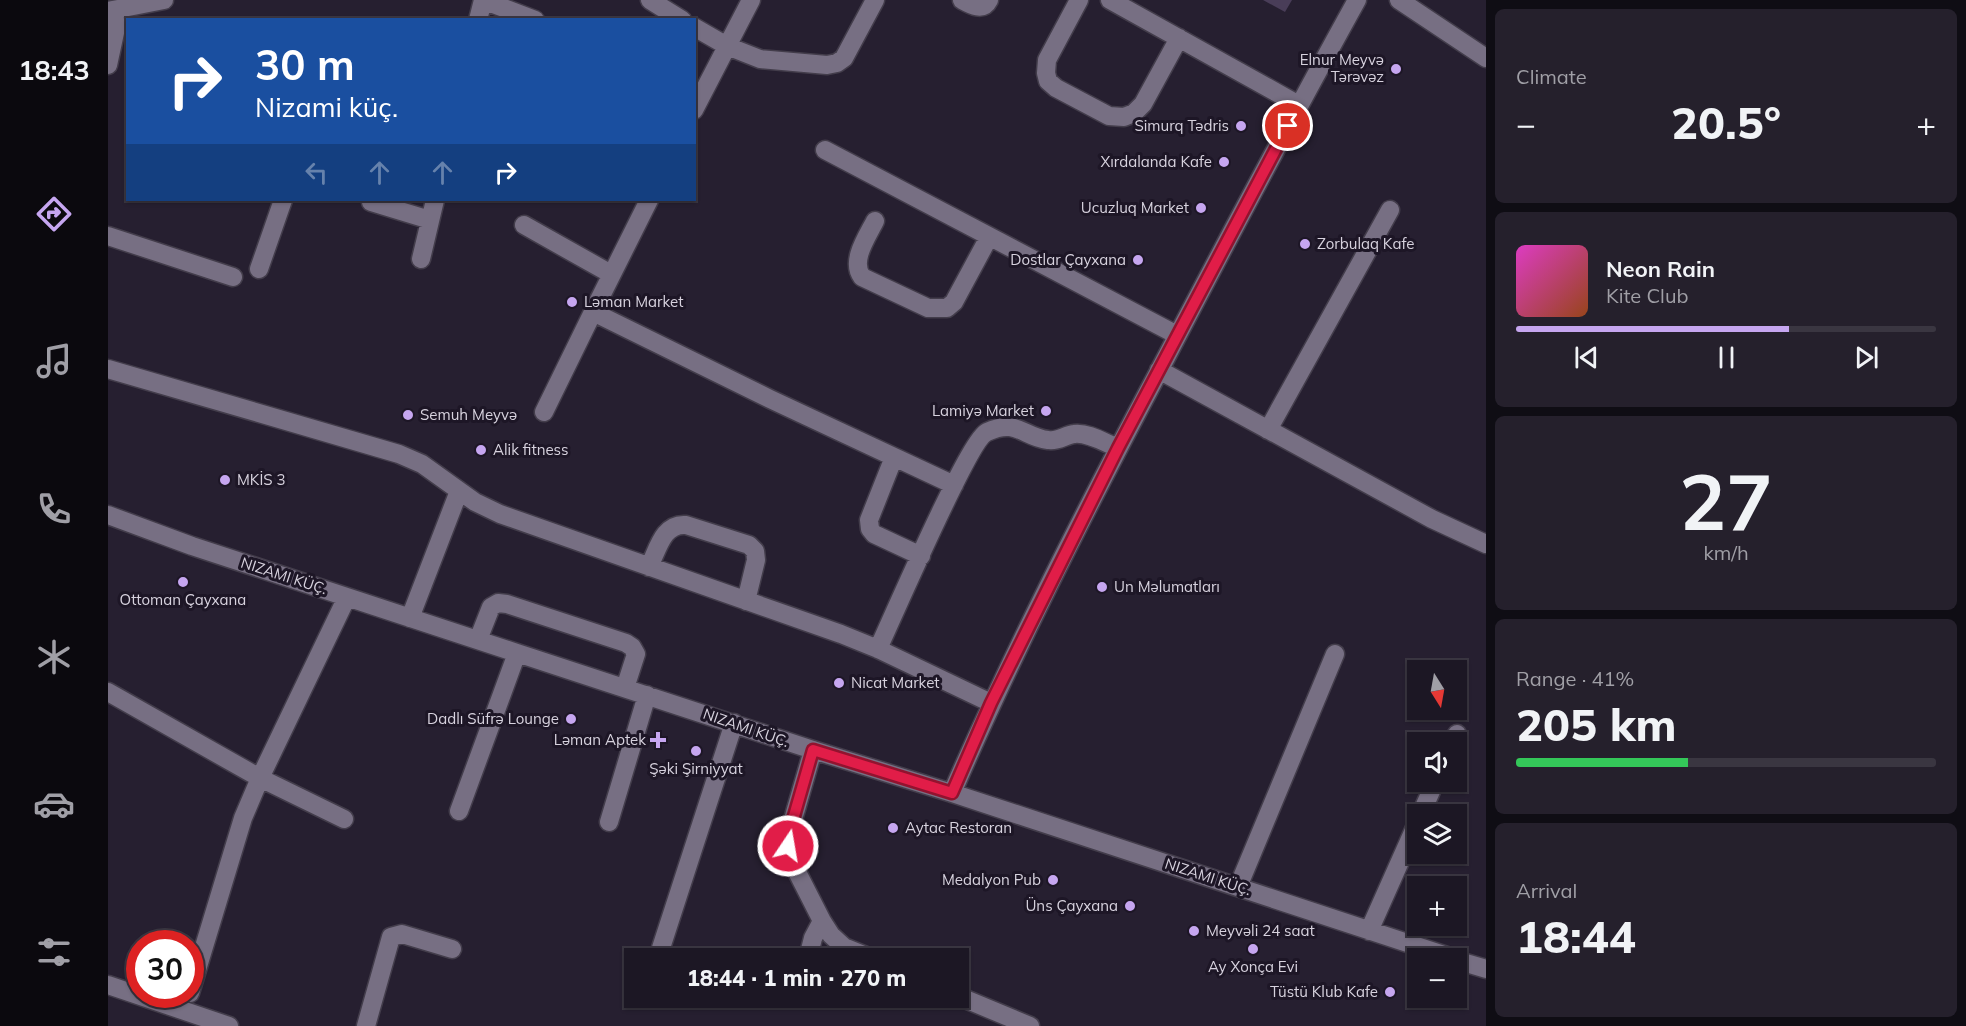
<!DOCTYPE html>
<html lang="en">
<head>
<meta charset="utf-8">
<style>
	body { margin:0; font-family:Mulish,sans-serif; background:#25202c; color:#f1f3f6; height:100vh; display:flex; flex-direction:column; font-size:22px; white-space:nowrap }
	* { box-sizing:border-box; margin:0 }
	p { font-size:20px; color:#a09fa6 }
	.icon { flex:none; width:33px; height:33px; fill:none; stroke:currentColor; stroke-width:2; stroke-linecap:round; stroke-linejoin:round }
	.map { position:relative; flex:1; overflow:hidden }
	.panel { display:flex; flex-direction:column; gap:9px; padding:9px; background:#0f0d14; width:480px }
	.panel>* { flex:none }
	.guide { position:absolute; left:18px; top:18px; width:570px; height:183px; border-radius:0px; box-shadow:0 2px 4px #0004,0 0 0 2px #3a3641; background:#1a4fa0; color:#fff; overflow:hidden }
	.needle { width:39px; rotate:169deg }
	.fabs { position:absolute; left:1299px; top:660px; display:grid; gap:12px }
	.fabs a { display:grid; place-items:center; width:60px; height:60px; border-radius:0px; background:#1c1724; box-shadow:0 2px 4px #0004,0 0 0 2px #3a3641; font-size:30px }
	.speed { position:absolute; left:18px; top:930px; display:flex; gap:12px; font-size:30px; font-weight:700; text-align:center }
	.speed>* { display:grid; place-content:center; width:78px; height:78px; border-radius:50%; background:#1c1724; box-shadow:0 2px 4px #0004,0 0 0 2px #3a3641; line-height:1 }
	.speed .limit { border:9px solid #d22; background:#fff; color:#111 }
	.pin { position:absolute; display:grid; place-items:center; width:51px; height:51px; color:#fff; margin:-26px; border:3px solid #fff; border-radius:50%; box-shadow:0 2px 6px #0007 }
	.me { position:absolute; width:66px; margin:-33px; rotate:12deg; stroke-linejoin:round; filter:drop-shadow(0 0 4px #0008) }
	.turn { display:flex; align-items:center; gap:21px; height:126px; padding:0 30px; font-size:27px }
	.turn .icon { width:78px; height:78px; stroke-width:2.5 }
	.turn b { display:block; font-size:42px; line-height:51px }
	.lanes { display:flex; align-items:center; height:57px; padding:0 30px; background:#0003; justify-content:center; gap:30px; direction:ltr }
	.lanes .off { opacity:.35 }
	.big { font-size:45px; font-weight:800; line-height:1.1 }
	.panel .tile { flex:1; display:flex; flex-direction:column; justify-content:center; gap:9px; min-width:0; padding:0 21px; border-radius:9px; background:#25202c }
	.panel .dial { align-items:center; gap:0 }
	.dial b { font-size:78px; line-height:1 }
	.song { display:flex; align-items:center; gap:18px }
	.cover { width:72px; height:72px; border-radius:9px; background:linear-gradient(135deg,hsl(310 70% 55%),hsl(20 70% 35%)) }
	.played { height:6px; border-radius:3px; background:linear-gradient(90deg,#c6a6f0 65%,#3a3641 65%) }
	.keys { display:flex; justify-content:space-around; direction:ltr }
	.heat { display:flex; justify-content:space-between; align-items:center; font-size:33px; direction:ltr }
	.charge { height:9px; border-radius:4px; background:linear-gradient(90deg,#34c759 41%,#3a3641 0) }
	.trip { position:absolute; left:516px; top:948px; width:345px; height:60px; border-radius:0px; background:#1c1724; box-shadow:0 2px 4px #0004,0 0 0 2px #3a3641; font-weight:800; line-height:60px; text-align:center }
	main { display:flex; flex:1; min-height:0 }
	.dock { display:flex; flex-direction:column; width:108px; justify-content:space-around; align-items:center; background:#0b090e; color:#a09fa6 }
	.dock .icon { width:42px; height:42px }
	.dock .active { color:#c6a6f0 }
	.dock b { font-size:27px; color:#f1f3f6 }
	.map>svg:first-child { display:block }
	.green { fill:#493d58 }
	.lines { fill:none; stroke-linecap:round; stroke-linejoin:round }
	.minor-casing { stroke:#433d4b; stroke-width:21 }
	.minor { stroke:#776f83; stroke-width:18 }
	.route-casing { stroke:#92132f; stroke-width:15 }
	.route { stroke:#e11d48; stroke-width:10 }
	.poi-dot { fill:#c6a6f0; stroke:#1d1626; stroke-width:2 }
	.labels { text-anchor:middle; stroke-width:6; stroke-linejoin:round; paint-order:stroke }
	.poi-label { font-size:15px; fill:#d7d2de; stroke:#1d1626; text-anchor:end }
	.street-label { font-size:15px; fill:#d7d2de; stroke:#1d1626 }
</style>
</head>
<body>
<main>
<nav class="dock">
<b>18:43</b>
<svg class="icon active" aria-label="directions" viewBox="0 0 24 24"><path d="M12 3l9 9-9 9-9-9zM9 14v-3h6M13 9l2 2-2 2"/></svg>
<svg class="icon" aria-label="music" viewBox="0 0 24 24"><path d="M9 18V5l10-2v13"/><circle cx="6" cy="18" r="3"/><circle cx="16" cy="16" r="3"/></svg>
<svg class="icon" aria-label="phone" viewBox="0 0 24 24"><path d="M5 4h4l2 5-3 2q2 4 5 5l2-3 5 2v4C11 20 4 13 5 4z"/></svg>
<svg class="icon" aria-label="climate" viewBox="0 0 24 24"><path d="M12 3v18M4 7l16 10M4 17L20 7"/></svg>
<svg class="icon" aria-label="car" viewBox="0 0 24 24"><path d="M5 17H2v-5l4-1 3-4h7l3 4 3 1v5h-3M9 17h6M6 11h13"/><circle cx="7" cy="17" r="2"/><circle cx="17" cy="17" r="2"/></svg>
<svg class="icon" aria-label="filters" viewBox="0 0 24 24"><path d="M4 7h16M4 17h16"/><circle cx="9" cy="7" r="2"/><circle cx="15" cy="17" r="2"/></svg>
</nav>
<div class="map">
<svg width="1378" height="1026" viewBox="0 0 1378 1026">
	<rect width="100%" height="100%" fill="#261f30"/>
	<!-- green -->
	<path class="green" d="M1155 0H1184L1177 12Z"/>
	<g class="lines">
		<defs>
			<path id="minor" d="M375 0 427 20
				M542 0 574 20
				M854 0C863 5 875 12 881 0
				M971 0 939 60 938 73 940 81 948 88 1001 116 1016 117 1026 113 1035 104 1071 38
				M1002 0 1191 105
				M1291 0 1378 58
				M0 11 56 0
				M370 20 375 0
				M586 27 619 46 652 59 719 65 729 63 736 58 767 0
				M0 65 8 28 6 11
				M586 110 643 0
				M717 150 1069 335
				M541 200 485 312 662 399 846 485
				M263 202 322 220
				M767 221C759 237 742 261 754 277L820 308H839L846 302 881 237
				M416 225 503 274
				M0 236 125 277
				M313 259 327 200
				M151 269 175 200
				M0 369 291 454 314 464 367 502 392 514 733 634 770 649 883 703
				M1051 370 1324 519 1378 544
				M436 412 485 312
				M1160 430 1282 210
				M786 457 761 520 762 529 766 534 813 556
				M0 515 84 546 409 653 705 750 844 793 1345 958
				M541 567C550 549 555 523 578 525L641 545 647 551 648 560 638 601
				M302 618 351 491
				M370 640 383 607 390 603 399 604 518 643 524 647 528 654 517 688
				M770 649C784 619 861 440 879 432 909 418 915 437 940 440 950 442 957 435 966 434 980 432 997 443 1010 448
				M0 692 152 778 236 819
				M1345 742 1349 734
				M705 750 682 830 680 846 684 862 714 921 723 935 736 947 763 958
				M844 793C906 650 977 511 1050 373 1115 248 1181 123 1249 0
				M351 811 409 653
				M1313 814 1327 782
				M501 822 539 695
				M1130 887 1227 654
				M1261 931 1310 821
				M553 948 626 723
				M700 958 705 938 714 921
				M1348 960 1378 969
				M0 985 121 1026
				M82 993 135 818 152 778 239 597
				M850 996 922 1026
				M258 1026 283 937 294 934 344 949"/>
		</defs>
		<!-- minor casing -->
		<use href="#minor" class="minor-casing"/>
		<!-- minor -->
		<use href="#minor" class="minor"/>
	</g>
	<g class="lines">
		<defs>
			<path id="route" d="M680 846 682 830 705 750 844 793 883 703 1010 448 1180 126"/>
		</defs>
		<!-- route casing -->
		<use href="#route" class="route-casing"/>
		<!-- route -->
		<use href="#route" class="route"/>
	</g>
	<!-- markers -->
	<g class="poi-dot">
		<circle cx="1288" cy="69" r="6"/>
		<circle cx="1133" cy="126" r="6"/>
		<circle cx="1116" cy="162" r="6"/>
		<circle cx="1093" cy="208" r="6"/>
		<circle cx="1197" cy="244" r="6"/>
		<circle cx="1030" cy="260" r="6"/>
		<circle cx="464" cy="302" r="6"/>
		<circle cx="938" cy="411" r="6"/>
		<circle cx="300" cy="415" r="6"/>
		<circle cx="373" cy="450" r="6"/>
		<circle cx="117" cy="480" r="6"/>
		<circle cx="75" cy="582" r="6"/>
		<circle cx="994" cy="587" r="6"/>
		<circle cx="731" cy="683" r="6"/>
		<circle cx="463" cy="719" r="6"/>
		<path d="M547 731h6v6h6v6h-6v6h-6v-6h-6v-6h6z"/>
		<circle cx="588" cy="751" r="6"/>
		<circle cx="785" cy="828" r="6"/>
		<circle cx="945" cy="880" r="6"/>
		<circle cx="1022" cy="906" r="6"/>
		<circle cx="1086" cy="931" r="6"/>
		<circle cx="1145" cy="949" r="6"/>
		<circle cx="1282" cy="992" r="6"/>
	</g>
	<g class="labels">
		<!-- poi labels -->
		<g class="poi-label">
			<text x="1276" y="65">Elnur Meyvə<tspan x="1276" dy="17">Tərəvəz</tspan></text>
			<text x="1121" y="131">Simurq Tədris</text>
			<text x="1104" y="167">Xırdalanda Kafe</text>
			<text x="1081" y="213">Ucuzluq Market</text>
			<text x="1209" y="249" text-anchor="start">Zorbulaq Kafe</text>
			<text x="1018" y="265">Dostlar Çayxana</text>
			<text x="476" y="307" text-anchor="start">Ləman Market</text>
			<text x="926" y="416">Lamiyə Market</text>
			<text x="312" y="420" text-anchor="start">Semuh Meyvə</text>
			<text x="385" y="455" text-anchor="start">Alik fitness</text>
			<text x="129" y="485" text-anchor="start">MKİS 3</text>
			<text x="1006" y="592" text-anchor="start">Un Məlumatları</text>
			<text x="75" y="605" text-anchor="middle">Ottoman Çayxana</text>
			<text x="743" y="688" text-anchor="start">Nicat Market</text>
			<text x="451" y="724">Dadlı Süfrə Lounge</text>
			<text x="538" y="745">Ləman Aptek</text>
			<text x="588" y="774" text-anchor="middle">Şəki Şirniyyat</text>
			<text x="797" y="833" text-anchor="start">Aytac Restoran</text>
			<text x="933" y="885">Medalyon Pub</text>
			<text x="1010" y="911">Üns Çayxana</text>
			<text x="1098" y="936" text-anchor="start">Meyvəli 24 saat</text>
			<text x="1145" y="972" text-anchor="middle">Ay Xonça Evi</text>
			<text x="1270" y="997">Tüstü Klub Kafe</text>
		</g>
		<!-- street labels -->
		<g class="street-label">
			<text transform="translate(176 576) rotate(18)" y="5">NIZAMI KÜÇ.</text>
			<text transform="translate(638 728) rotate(19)" y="5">NIZAMI KÜÇ.</text>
			<text transform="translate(1100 877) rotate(18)" y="5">NIZAMI KÜÇ.</text>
		</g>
	</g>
</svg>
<div class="fabs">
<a><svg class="needle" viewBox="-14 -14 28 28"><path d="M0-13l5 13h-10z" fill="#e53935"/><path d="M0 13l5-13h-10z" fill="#a09fa6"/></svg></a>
<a><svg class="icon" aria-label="sound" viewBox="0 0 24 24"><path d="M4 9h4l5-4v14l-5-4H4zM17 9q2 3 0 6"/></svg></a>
<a><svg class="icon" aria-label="layers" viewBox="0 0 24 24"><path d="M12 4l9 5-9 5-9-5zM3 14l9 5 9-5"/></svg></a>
<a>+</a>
<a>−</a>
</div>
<div class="speed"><div class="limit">30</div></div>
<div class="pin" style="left:1180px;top:126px;background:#d93025"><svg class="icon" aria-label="arrive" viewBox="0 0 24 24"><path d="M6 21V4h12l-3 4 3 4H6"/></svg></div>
<svg class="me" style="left:680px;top:846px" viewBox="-20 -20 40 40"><circle r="17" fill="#e11d48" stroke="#fff" stroke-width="3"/><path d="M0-11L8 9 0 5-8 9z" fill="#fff"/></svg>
<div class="trip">18:44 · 1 min · 270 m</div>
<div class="guide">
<div class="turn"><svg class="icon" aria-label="right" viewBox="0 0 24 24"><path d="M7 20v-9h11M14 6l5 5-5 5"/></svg><div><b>30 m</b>Nizami küç.</div></div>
<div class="lanes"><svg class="icon off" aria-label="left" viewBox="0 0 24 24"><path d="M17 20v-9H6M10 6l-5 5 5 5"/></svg><svg class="icon off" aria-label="ahead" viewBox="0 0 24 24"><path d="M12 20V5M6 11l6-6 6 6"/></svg><svg class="icon off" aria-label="ahead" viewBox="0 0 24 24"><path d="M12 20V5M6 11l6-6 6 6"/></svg><svg class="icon" aria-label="right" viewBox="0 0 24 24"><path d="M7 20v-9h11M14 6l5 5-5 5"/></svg></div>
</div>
</div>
<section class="panel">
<div class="tile"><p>Climate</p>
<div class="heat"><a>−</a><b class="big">20.5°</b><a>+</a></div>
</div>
<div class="tile">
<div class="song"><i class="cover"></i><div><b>Neon Rain</b><p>Kite Club</p></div></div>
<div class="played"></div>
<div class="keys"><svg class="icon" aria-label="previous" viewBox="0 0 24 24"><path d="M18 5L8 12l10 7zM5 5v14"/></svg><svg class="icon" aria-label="pause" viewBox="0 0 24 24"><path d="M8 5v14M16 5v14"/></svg><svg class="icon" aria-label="next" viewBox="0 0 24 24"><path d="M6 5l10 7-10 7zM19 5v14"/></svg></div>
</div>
<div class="tile dial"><b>27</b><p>km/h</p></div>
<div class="tile"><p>Range · 41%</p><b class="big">205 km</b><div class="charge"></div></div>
<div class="tile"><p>Arrival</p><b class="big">18:44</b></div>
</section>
</main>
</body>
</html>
